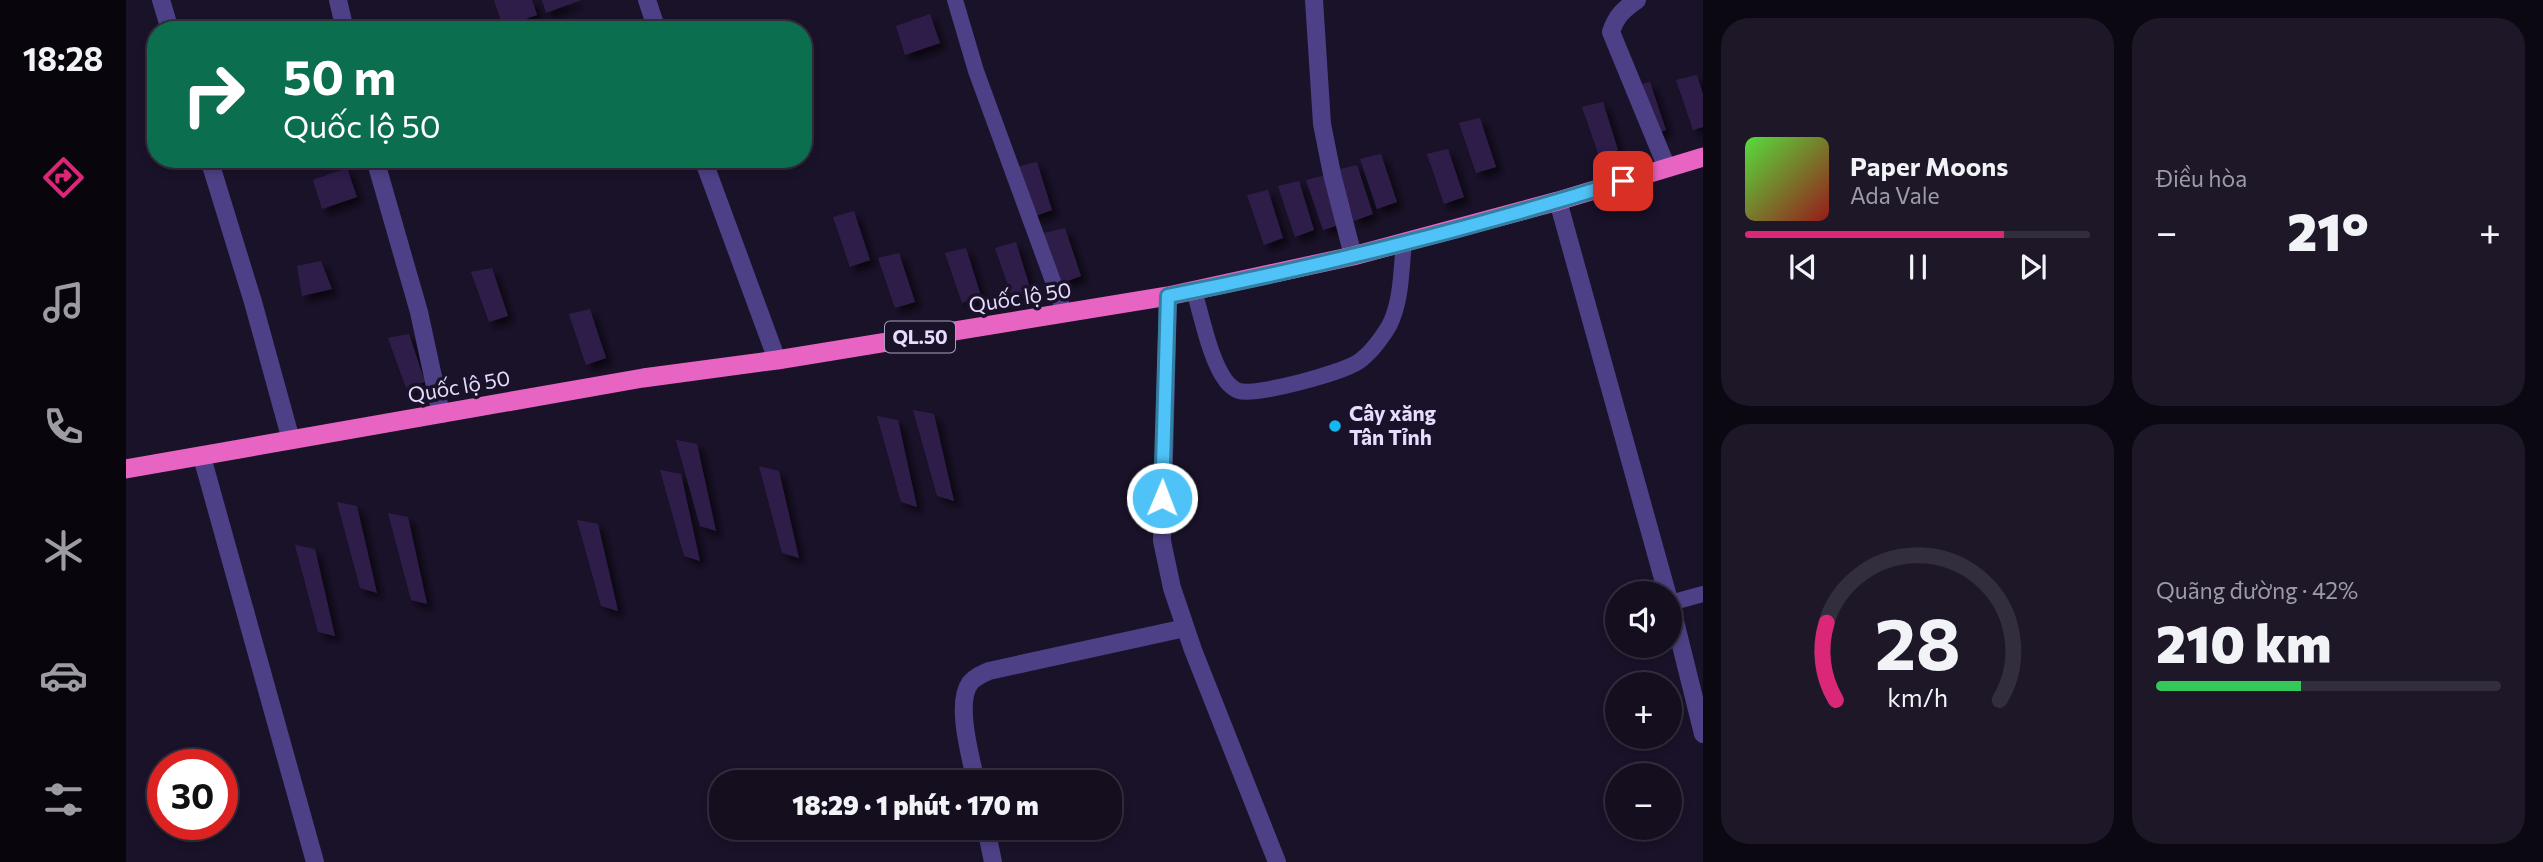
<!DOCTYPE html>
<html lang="vi">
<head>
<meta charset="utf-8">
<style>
	body { margin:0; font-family:Commissioner,sans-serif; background:#1d1728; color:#f1f3f6; height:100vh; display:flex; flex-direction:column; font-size:26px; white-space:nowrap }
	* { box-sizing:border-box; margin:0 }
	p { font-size:23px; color:#9d9ca4 }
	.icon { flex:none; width:38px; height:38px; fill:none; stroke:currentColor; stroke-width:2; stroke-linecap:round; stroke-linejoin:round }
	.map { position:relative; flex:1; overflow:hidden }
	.side { display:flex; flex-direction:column; gap:18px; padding:18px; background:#0b0811; width:840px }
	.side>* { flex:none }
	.top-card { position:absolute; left:21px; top:21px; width:665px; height:147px; border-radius:28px; box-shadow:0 4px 10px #0003,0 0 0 2px #332e3d; background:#0b6e4f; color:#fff; overflow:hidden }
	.tools { position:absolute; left:1479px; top:581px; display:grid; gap:14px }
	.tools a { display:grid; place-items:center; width:77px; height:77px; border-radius:50%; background:#140e1f; box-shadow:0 4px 10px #0003,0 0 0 2px #332e3d; font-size:35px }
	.speed { position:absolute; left:21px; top:749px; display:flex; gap:14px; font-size:35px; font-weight:700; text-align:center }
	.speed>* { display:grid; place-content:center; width:91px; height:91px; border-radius:50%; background:#140e1f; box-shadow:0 4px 10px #0003,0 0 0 2px #332e3d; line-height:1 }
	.speed .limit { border:10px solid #d22; background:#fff; color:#111 }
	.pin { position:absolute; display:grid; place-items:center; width:60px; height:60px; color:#fff; margin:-30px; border-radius:14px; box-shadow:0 4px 10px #0006 }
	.me { position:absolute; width:77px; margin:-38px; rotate:1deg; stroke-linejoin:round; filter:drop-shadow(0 0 5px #0008) }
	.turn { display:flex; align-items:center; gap:24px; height:147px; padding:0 21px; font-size:32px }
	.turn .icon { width:91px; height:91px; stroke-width:2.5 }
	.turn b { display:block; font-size:49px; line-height:60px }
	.big { font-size:52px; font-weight:800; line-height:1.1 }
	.side .tile { flex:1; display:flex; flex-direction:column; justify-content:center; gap:10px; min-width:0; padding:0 24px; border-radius:28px; background:#1d1728 }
	.side .dial { align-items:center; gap:0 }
	.dial svg { height:182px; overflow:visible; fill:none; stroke:#332e3d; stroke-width:7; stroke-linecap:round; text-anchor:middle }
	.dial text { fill:#f1f3f6; stroke:none }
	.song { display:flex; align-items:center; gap:21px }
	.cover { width:84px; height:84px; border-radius:10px; background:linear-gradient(135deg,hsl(110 70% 55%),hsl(0 70% 35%)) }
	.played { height:7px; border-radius:4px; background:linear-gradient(90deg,#db2777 75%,#332e3d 75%) }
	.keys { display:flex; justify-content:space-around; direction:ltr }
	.heat { display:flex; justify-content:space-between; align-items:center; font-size:38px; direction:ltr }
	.charge { height:10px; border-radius:5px; background:linear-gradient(90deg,#34c759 42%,#332e3d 0) }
	.side .tiles { flex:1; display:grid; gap:18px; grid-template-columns:repeat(2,1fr) }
	.trip { position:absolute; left:583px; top:770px; width:413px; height:70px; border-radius:28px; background:#140e1f; box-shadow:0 4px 10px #0003,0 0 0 2px #332e3d; font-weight:800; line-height:70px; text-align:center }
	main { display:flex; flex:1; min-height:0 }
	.menu { display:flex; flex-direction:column; width:126px; justify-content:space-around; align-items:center; background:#08060c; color:#9d9ca4 }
	.menu .icon { width:49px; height:49px }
	.menu .on { color:#db2777 }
	.menu b { font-size:32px; color:#f1f3f6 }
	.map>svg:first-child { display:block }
	.building { fill:#2f1f49; filter:url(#shadow) }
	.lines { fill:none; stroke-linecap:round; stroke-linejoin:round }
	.service { stroke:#4e4086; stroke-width:16 }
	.minor { stroke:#4e4086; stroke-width:18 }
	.trunk { stroke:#e864c2; stroke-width:19 }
	.route-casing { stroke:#337fa1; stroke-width:18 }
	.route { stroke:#4fc3f7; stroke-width:12 }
	.poi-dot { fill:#13b7f2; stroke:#1a1229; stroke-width:2.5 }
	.labels { text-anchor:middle; stroke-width:7; stroke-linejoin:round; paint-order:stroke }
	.shield { fill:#1a1229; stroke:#a99fbd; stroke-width:2 }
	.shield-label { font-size:19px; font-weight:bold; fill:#e6dcfd }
	.street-label { font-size:21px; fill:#e6dcfd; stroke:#1a1229 }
	.poi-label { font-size:21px; font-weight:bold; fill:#e6dcfd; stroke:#1a1229; text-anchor:start }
</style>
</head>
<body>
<main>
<nav class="menu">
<b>18:28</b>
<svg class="icon on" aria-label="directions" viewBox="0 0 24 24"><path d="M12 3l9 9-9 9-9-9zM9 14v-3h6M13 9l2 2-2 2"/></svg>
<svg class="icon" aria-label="music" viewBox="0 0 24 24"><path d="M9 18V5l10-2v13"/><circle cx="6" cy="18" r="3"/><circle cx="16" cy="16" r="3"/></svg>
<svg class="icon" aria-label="phone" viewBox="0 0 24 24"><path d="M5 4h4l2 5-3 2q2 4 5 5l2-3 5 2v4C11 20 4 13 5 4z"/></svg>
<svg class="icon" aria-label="climate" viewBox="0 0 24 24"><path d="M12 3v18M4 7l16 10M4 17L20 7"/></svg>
<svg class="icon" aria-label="car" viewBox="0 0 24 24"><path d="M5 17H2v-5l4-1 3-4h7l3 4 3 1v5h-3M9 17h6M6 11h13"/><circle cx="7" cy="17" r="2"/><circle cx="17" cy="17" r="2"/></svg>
<svg class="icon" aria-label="filters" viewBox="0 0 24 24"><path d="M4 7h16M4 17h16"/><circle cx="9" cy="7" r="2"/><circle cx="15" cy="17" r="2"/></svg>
</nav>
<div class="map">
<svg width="1577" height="862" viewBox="0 0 1577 862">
	<defs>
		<filter id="shadow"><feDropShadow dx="6" dy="6" stdDeviation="3.5" flood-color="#0009"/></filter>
	</defs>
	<rect width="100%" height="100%" fill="#1a1229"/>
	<!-- building -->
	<path class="building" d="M368 0H406L411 15 377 27Z
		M416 0H455L420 13Z
		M804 14 814 43 779 55 770 26Z
		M1571 75 1577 94V127L1567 130 1550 80Z
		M1524 82 1540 130 1521 137 1504 87Z
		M1477 102 1492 150 1473 156 1456 107Z
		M1354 118 1370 167 1350 173 1333 123Z
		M1322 149 1338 197 1318 204 1301 154Z
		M1255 154 1271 202 1251 209 1234 159Z
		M911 162 926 210 907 217 890 167Z
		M1231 165 1247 214 1228 221 1210 170Z
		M221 168 231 197 196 209 187 180Z
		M1201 175 1216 224 1197 230 1180 180Z
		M1173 181 1188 230 1169 237 1152 186Z
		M1142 190 1157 238 1138 245 1121 195Z
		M728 211 744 260 724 267 707 217Z
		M939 228 955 276 936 283 918 233Z
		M890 242 905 291 886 297 869 248Z
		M840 248 855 296 836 303 819 253Z
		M773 253 789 302 769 308 752 258Z
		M195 261 206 289 176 296 171 266Z
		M366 268 382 316 363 322 345 272Z
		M464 309 480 358 460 365 443 314Z
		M283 334 299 382 280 388 262 338Z
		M787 410 808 414 828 501 811 496Z
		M751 416 772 420 791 507 775 502Z
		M550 440 571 444 590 531 574 526Z
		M633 466 653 471 673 558 656 553Z
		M534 470 555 474 574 561 558 556Z
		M211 502 231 506 251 593 234 588Z
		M262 513 282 517 301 604 285 600Z
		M451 520 472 524 492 611 475 606Z
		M169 545 189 549 209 636 192 632Z"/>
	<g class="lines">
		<!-- service -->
		<path class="service" d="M829 0 850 71 939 314
			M1068 291C1076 317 1084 360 1100 381 1102 384 1109 390 1113 391 1131 396 1215 373 1232 362 1244 354 1255 339 1263 326 1276 301 1275 269 1278 242
			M1544 603 1577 594"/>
		<!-- minor -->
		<path class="minor" d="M35 0 44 30
			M212 0 219 30
			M521 0 531 30
			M1188 0 1196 124 1206 174 1227 256
			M1511 0C1498 9 1490 16 1485 32L1541 168
			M83 159 127 302 165 440
			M249 159 293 312 315 414
			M577 159 651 360
			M1432 201 1541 593
			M1042 296 1036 541 1046 588 1067 650 1151 862
			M76 457 189 862
			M1544 601 1577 734
			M850 782C845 758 829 704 844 683 849 677 856 674 863 671L1059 628
			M860 828 867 862"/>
		<!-- trunk -->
		<path class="trunk" d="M0 469 517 378 651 360 1042 296 1227 256 1432 201 1577 157"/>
	</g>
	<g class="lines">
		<defs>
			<path id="route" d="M1036 498 1042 296C1196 266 1348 228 1497 181"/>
		</defs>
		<!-- route casing -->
		<use href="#route" class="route-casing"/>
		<!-- route -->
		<use href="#route" class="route"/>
	</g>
	<!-- markers -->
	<circle class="poi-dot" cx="1209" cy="426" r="7"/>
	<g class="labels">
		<!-- shield labels -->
		<rect class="shield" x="759" y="321.5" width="70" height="31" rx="5"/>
		<g class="shield-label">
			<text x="794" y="344">QL.50</text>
		</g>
		<!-- street labels -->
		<g class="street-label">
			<text transform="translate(894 298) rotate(-9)" y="7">Quốc lộ 50</text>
			<text transform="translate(333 387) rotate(-10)" y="7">Quốc lộ 50</text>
		</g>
		<!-- poi labels -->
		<g class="poi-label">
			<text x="1223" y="421">Cây xăng<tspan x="1223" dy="24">Tân Tỉnh</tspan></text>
		</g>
	</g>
</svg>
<div class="tools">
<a><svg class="icon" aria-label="sound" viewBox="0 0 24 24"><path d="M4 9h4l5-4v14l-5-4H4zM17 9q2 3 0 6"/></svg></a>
<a>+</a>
<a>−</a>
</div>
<div class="speed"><div class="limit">30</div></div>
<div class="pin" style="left:1497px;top:181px;background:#d93025"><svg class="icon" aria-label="arrive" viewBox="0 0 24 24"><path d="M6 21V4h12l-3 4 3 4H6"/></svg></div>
<svg class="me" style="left:1036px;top:498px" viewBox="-20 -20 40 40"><circle r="17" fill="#4fc3f7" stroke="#fff" stroke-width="3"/><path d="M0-11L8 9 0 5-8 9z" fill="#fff"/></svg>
<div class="trip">18:29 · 1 phút · 170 m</div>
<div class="top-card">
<div class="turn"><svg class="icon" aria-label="right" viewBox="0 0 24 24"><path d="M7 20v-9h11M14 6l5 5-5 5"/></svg><div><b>50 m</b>Quốc lộ 50</div></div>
</div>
</div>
<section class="side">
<div class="tiles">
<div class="tile">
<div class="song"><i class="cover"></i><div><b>Paper Moons</b><p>Ada Vale</p></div></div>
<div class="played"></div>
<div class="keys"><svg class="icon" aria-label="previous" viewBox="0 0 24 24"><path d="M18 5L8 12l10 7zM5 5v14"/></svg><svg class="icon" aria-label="pause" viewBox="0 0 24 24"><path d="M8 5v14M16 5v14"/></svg><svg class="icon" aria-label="next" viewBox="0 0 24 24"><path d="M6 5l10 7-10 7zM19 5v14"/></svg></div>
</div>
<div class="tile"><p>Điều hòa</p>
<div class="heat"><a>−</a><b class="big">21°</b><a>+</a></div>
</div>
<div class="tile dial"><svg viewBox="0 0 100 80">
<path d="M14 69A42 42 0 1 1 86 69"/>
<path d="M14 69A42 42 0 0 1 10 35" stroke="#db2777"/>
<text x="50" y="56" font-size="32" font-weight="700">28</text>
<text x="50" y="72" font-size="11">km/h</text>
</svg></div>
<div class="tile"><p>Quãng đường · 42%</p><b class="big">210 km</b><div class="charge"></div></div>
</div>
</section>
</main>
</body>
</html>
